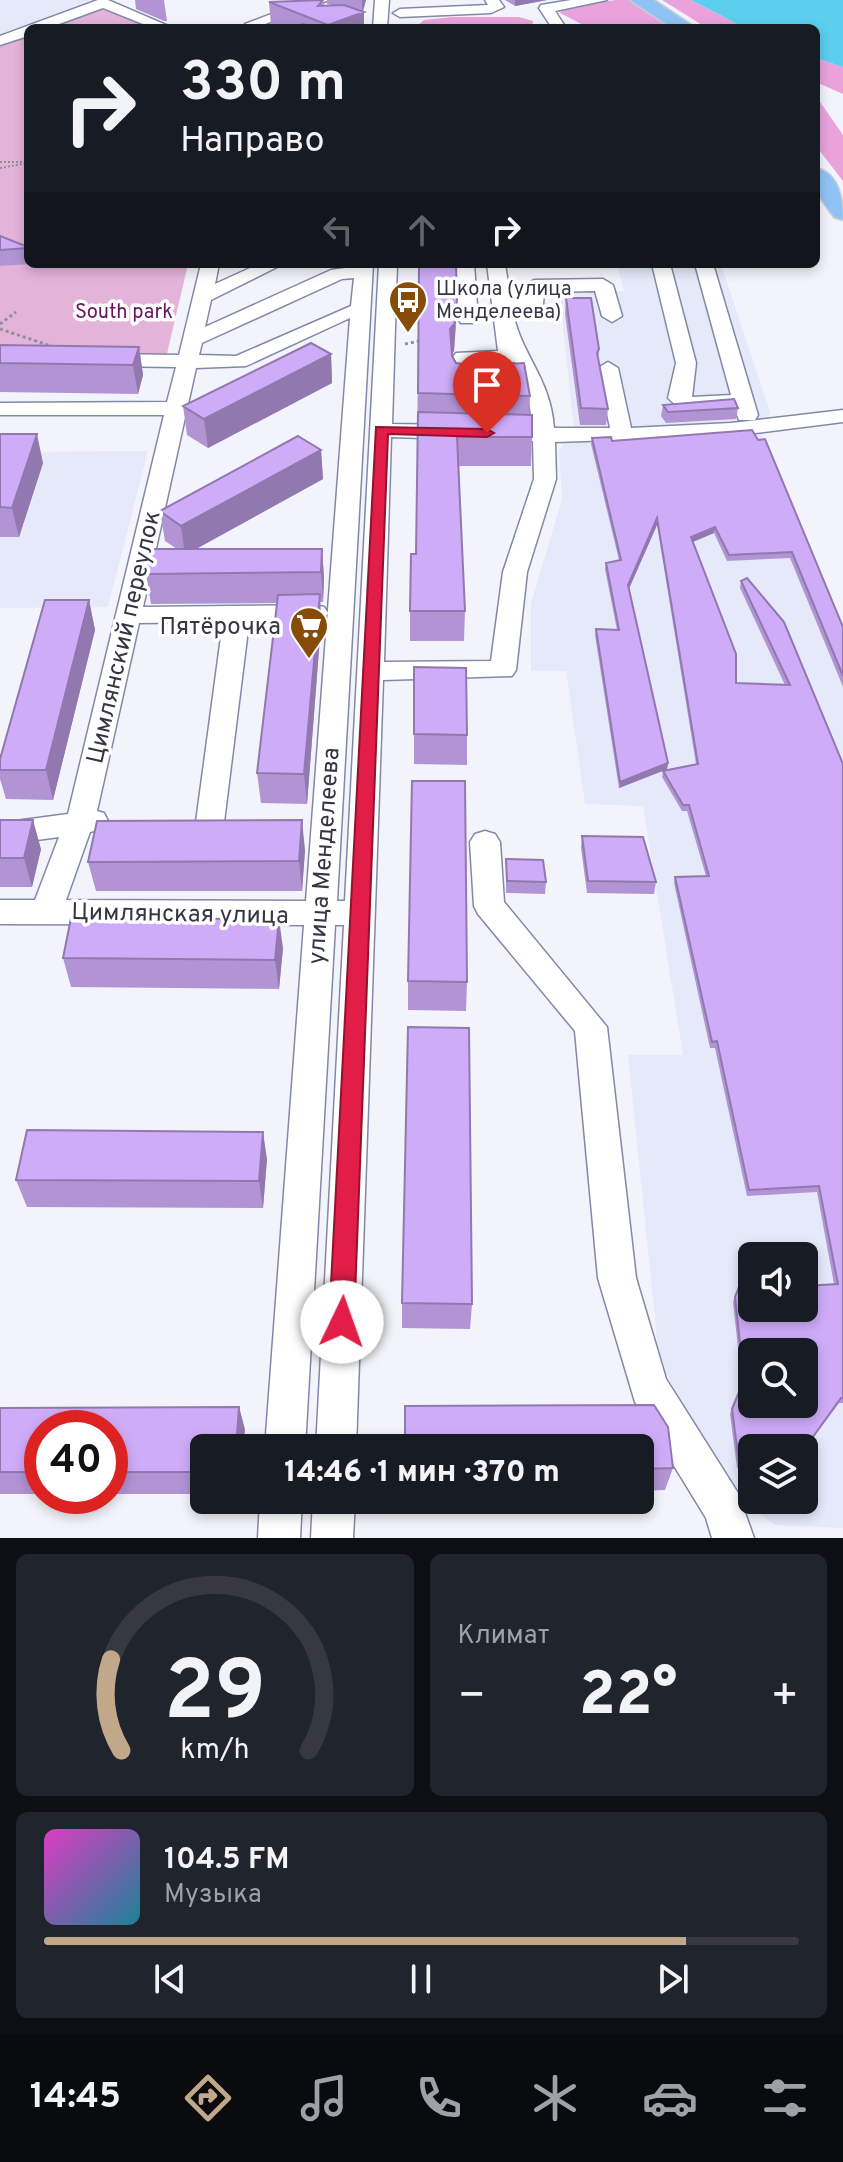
<!DOCTYPE html>
<html lang="ru">
<head>
<meta charset="utf-8">
<style>
	body { margin:0; font-family:Overpass,sans-serif; background:#20242c; color:#f1f3f6; height:100vh; display:flex; flex-direction:column; font-size:30px; white-space:nowrap }
	* { box-sizing:border-box; margin:0 }
	p { font-size:26px; color:#9ea1a6 }
	.icon { flex:none; width:44px; height:44px; fill:none; stroke:currentColor; stroke-width:2; stroke-linecap:round; stroke-linejoin:round }
	.map { position:relative; height:1538px; overflow:hidden }
	.sheet { display:flex; flex-direction:column; gap:16px; padding:16px; background:#0d0f14; flex:1 }
	.sheet>* { flex:none }
	.guide { position:absolute; left:24px; top:24px; width:796px; height:244px; border-radius:12px; box-shadow:0 4px 12px #0003; background:#171b24; color:#f1f3f6; overflow:hidden }
	.fabs { position:absolute; left:738px; top:1242px; display:grid; gap:16px }
	.fabs a { display:grid; place-items:center; width:80px; height:80px; border-radius:12px; background:#171b24; box-shadow:0 4px 12px #0003; font-size:40px }
	.speed { position:absolute; left:24px; top:1410px; display:flex; gap:16px; font-size:40px; font-weight:700; text-align:center }
	.speed>* { display:grid; place-content:center; width:104px; height:104px; border-radius:50%; background:#171b24; box-shadow:0 4px 12px #0003; line-height:1 }
	.speed .limit { border:12px solid #d22; background:#fff; color:#111 }
	.pin { position:absolute; display:grid; place-items:center; width:68px; height:68px; color:#fff; margin:-82px -34px; border-radius:50% 50% 50% 0; rotate:-45deg; box-shadow:0 0 8px #0007 }
	.pin .icon { rotate:45deg }
	.me { position:absolute; width:88px; margin:-44px; rotate:3deg; stroke-linejoin:round; filter:drop-shadow(0 0 6px #0008) }
	.turn { display:flex; align-items:center; gap:28px; height:168px; padding:0 24px; font-size:36px }
	.turn .icon { width:104px; height:104px; stroke-width:2.5 }
	.turn b { display:block; font-size:56px; line-height:68px }
	.lanes { display:flex; align-items:center; height:76px; padding:0 24px; background:#0003; justify-content:center; gap:40px; direction:ltr }
	.lanes .off { opacity:.35 }
	.big { font-size:60px; font-weight:800; line-height:1.1 }
	.sheet .tile { flex:1; display:flex; flex-direction:column; justify-content:center; gap:12px; min-width:0; padding:0 28px; border-radius:12px; background:#20242c }
	.sheet .dial { align-items:center; gap:0 }
	.dial svg { height:208px; overflow:visible; fill:none; stroke:#363941; stroke-width:7; stroke-linecap:round; text-anchor:middle }
	.dial text { fill:#f1f3f6; stroke:none }
	.song { display:flex; align-items:center; gap:24px }
	.cover { width:96px; height:96px; border-radius:12px; background:linear-gradient(135deg,hsl(310 70% 55%),hsl(190 70% 35%)) }
	.played { height:8px; border-radius:4px; background:linear-gradient(90deg,#c2a88b 85%,#363941 85%) }
	.keys { display:flex; justify-content:space-around; direction:ltr }
	.heat { display:flex; justify-content:space-between; align-items:center; font-size:44px; direction:ltr }
	.sheet .tiles { flex:1; display:grid; gap:16px; grid-template-columns:1fr 1fr }
	.tile:last-child { grid-column:span 2 }
	.trip { position:absolute; left:190px; top:1434px; width:464px; height:80px; border-radius:12px; background:#171b24; box-shadow:0 4px 12px #0003; font-weight:800; line-height:80px; text-align:center }
	.menu { display:flex; height:128px; justify-content:space-around; align-items:center; background:#090b0e; color:#9ea1a6 }
	.menu .icon { width:56px; height:56px }
	.menu .current { color:#c2a88b }
	.menu b { font-size:36px; color:#f1f3f6 }
	.map>svg:first-child { display:block }
	.built { fill:#e5e9f9; fill-rule:evenodd }
	.green { fill:#e4b3d9 }
	.forest { fill:#eaa2dc }
	.water { fill:#5cceee }
	.lines { fill:none; stroke-linecap:round; stroke-linejoin:round }
	.minor-casing { stroke:#8288a7; stroke-width:3 }
	.highway-casing { stroke:#cecfd2; stroke-width:3 }
	.path-far1 { stroke:#8e909a; stroke-width:2; stroke-dasharray:2 2; stroke-linecap:butt }
	.path { stroke:#8e909a; stroke-width:3; stroke-dasharray:3 3; stroke-linecap:butt }
	.minor { fill:#fff; fill-rule:evenodd }
	.highway { fill:#90c3f5; fill-rule:evenodd }
	.wall { fill:#b294d5; fill-rule:evenodd }
	.shaded-wall { fill:#9178ae }
	.building { fill:#cfacf8; stroke:#9178ae; stroke-width:2; fill-rule:evenodd }
	.route { fill:#e11d48; stroke:#92132f; stroke-width:2 }
	.labels { text-anchor:middle; stroke-width:7; stroke-linejoin:round; paint-order:stroke }
	.far-poi-label { font-size:20px; fill:#343643; stroke:#fff; text-anchor:start }
	.far-park-label { font-size:20px; fill:#67145c; stroke:#fff }
	.poi-label { font-size:24px; fill:#343643; stroke:#fff; text-anchor:end }
	.street-label { font-size:24px; fill:#343643; stroke:#fff }
</style>
</head>
<body>
<div class="map">
<svg width="843" height="1538" viewBox="0 0 843 1538">
	<rect width="100%" height="100%" fill="#f3f4fb"/>
	<!-- built -->
	<path class="built" d="M0 0H96L0 36Z
		M617 264H721L770 412 762 435 843 632V1528L775 1525 727 1490 659 1359 628 1055H683L643 806 585 804 566 671H531V603L562 499 559 450 574 430 559 291H624ZM752 1256H804V1308H752ZM752 1352H804V1404H752ZM752 1448H804V1500H752Z
		M148 451 108 607 0 608V452Z"/>
	<!-- green -->
	<path class="green" d="M86 4 155 28H28V264H188L166 358 0 356V36Z"/>
	<!-- forest -->
	<path class="forest" d="M616 0H630L672 28H589L560 13 565 7Z
		M662 0H691L745 28H707Z
		M452 17H519L533 21 532 28H414L424 20Z
		M816 58 843 67V94L816 82Z
		M816 96 843 135V181L816 146Z"/>
	<!-- water -->
	<path class="water" d="M691 0H843V67L816 58V28H745Z"/>
	<g class="lines">
		<defs>
			<path id="minor" d="M98 0H108L173 28H153L103 8 48 28H28V36L0 45V36Z
				M308 0H329L257 27 245 24Z
				M375 0H389L387 28H373Z
				M485 0H499L504 7 491 13 400 17 393 13 400 9 488 5Z
				M571 0H607L555 11 566 28H552L539 8 541 5Z
				M201 264H219L215 284 259 264H283L211 300 205 327 331 270 373 264 337 901H345L379 264H397L392 424 455 425 466 432 455 439 391 437 384 662 491 661 503 572 534 479 533 441 517 439 514 434 517 429 533 428 528 394 515 362 474 363 475 378 488 380 491 384 488 388 465 390 455 384 453 357 456 353 498 351 487 264H505L510 296 526 295 524 286 534 280 603 279 613 285 622 316 612 322 602 316 595 291 544 292 543 304 512 307C519 354 550 375 554 428H610L598 368 608 362 618 368 631 428 731 423 843 410V422L731 436 555 442 556 479 527 572 516 670 512 676 383 680 356 1448H316L344 925H335L305 1448H265L304 925 0 924V900H35L59 837 0 845V823L68 814 164 415H0V403L167 402 176 367 105 366 95 360 105 354 179 355ZM354 278 351 306 236 356 199 355 202 343 342 279ZM350 318 306 901 66 900 90 832 104 829 108 821 104 813 97 811 139 623 223 622 196 822 200 830 210 833 220 830 224 822 249 622 315 621 324 619 328 613 324 607 315 605 143 607 196 368 246 366Z
				M456 264H474L478 319 475 323H461L458 319Z
				M652 264H670L696 363 692 397 731 395 695 264H713L758 415 755 420H739L734 407 680 409 668 398 676 363Z
				M485 831 495 834 500 842 504 902 607 1027 636 1278 666 1379 738 1493 754 1538H712L706 1518 635 1402 598 1278 575 1031 478 914 474 906 470 842 475 834Z
				M260 1500H302L300 1538H258Z
				M313 1500H355L353 1538H311Z"/>
			<path id="highway" d="M630 0H654L696 28H672Z
				M816 168C839 173 843 199 843 220L834 217 816 192Z"/>
		</defs>
		<!-- minor casing -->
		<use href="#minor" class="minor-casing"/>
		<!-- highway casing -->
		<use href="#highway" class="highway-casing"/>
		<!-- path-far1 -->
		<path class="path-far1" d="M0 162H22
			M0 168 28 163"/>
		<!-- path -->
		<path class="path" d="M0 324 16 312
			M0 329 54 347
			M405 344 424 340"/>
		<!-- minor -->
		<use href="#minor" class="minor"/>
		<!-- highway -->
		<use href="#highway" class="highway"/>
	</g>
	<!-- wall -->
	<path class="wall" d="M135 0H164L167 21H164L136 9Z
		M323 0 324 6H334L327 4V0H366L363 12H364V28H278L271 25 269 2Z
		M505 0H547L515 6Z
		M0 236 28 247V264H29L0 266Z
		M419 264 456 326 454 351 452 354 456 363 530 396 529 415 532 437 531 466H459L465 611 464 641H410V611L416 554Z
		M566 298 599 349 598 361 608 409 606 425H580L565 314Z
		M0 345 139 347 143 375 138 394 0 392Z
		M331 354 332 383 208 448 187 435 183 406Z
		M663 405 738 408 736 419 666 423 661 416Z
		M752 430 843 627V687L790 558 727 561 714 533 693 542 736 683 785 685 740 588 741 581 843 764V1403H839L804 1450V1448H752V1469L737 1468 730 1414 742 1385 733 1302 744 1274 752 1308 834 1284 817 1192 747 1196 715 1048H710L674 883 675 877 706 876 687 811H682L662 777 663 771 619 788 595 635 596 629 617 630 605 569 606 563 619 560 591 444 592 438 612 441ZM657 525 696 764 663 770 667 769 668 763 629 588Z
		M0 434 43 463 19 537H0Z
		M321 450 323 479 196 549H322L324 578 323 602H320L321 624 307 804 261 803 257 773 277 603 151 604 146 574 177 549 165 541 160 511Z
		M89 600 95 630 53 800 6 799 0 779V770Z
		M414 667 467 735V765L414 764Z
		M0 820 41 849 32 887H0Z
		M582 836 656 882 654 894 587 893 581 848Z
		M305 850 302 891H96L88 862Z
		M506 859 546 882 545 894 506 893Z
		M283 948 279 989 71 987 63 958Z
		M408 981 467 982 466 1011 408 1010Z
		M267 1159 263 1208 27 1207 16 1180Z
		M402 1303 472 1304 470 1329 402 1328Z
		M239 1407 245 1430 204 1448V1494H110V1428H42V1494H0V1408Z
		M640 1448 673 1468 665 1490 640 1491Z"/>
	<!-- shaded-wall -->
	<path class="shaded-wall" d="M362 0H366L362 13 364 12V28H329L328 25 362 13Z
		M515 0H547L515 6Z
		M457 299 454 351 450 357V329Z
		M139 347 143 375 138 394 133 365Z
		M331 354 332 383 208 448 204 419Z
		M37 434 43 463 19 537 12 508Z
		M321 450 323 479 185 555 181 526Z
		M657 518V525L628 591V585Z
		M715 527 714 533 690 543 691 537Z
		M322 549 324 578 323 602 321 572Z
		M320 594 321 624 307 804 304 774Z
		M89 600 95 630 53 800 46 770Z
		M668 763 667 769 619 788 620 782Z
		M33 820 41 849 32 887 24 858Z
		M302 820 305 850 302 891 299 861Z
		M279 919 283 948 279 989 275 960Z
		M263 1132 267 1159 263 1208 259 1181Z
		M239 1407 245 1430 243 1448H236Z"/>
	<!-- building -->
	<path class="building" d="M323 0 318 6 344 5 364 12 328 25 269 2Z
		M303 24 314 28H291Z
		M0 236 28 247V248L0 250Z
		M419 264H456L457 299 455 323 450 329 452 356 456 363 479 366 524 363 530 396 418 393Z
		M566 298H591L599 349 597 353 608 409 581 408Z
		M311 343 331 354 204 419 183 406Z
		M0 345 139 347 133 365 0 363Z
		M734 399 738 408 668 412 663 405Z
		M418 412 532 415V437H457L465 611H410L411 554H416Z
		M752 430 758 440 765 439 843 627V676L792 552 729 555 715 527 691 537 736 654V683L790 685 741 581 747 578 784 622 843 764V1398H841L807 1445 777 1446 776 1448H752V1464L739 1463 732 1409 744 1380 735 1297 744 1274H752V1308H804V1286L838 1284 819 1186 749 1190 717 1041 712 1042 675 877 709 876 689 805H683L663 771 698 764 657 518 628 585 668 763 620 782 596 629 619 630 606 563 621 560 592 438 611 437 612 441ZM752 1352H804V1404H752Z
		M0 434H37L12 508 0 507Z
		M298 436 321 450 181 526 160 511Z
		M151 549H322L321 572 146 574Z
		M320 594 304 774 257 773 278 595Z
		M45 600H89L46 770H0V759Z
		M414 667 466 668 467 735 414 734Z
		M412 781H465L467 982 408 981Z
		M0 820H33L24 858H0Z
		M302 820 299 861 88 862 97 821Z
		M582 836 643 837 656 882 588 881Z
		M506 859 543 860 546 882 507 881Z
		M71 918 279 919 275 960 63 958Z
		M408 1027 469 1028 472 1304 402 1303Z
		M27 1130 263 1132 259 1181 16 1180Z
		M654 1405 668 1427 673 1468 640 1469V1448H405V1406Z
		M239 1407 236 1448H204V1472H110V1428H42V1472H0V1408Z"/>
	<!-- route -->
	<path class="route" d="M376 427 487 429 494 433 487 437 388 434 354 1322 350 1331 342 1334 333 1331 329 1322Z"/>
	<!-- icons -->
	<defs>
		<symbol id="bus-pin" viewBox="-11 -11 22 30"><path d="M0 17L-7.5 6A9.5 9.5 0 1 1 7.5 6Z" fill="#884c09" stroke="#fff"/><path d="M-5-6H5V4H4V6H2V4H-2V6H-4V4H-5ZM-3.5-4V0h7V-4ZM-3.5 1.2v1.5H-2V1.2ZM2 1.2v1.5H3.5V1.2Z" fill="#fff"/></symbol>
		<symbol id="supermarket-pin" viewBox="-11 -11 22 30"><path d="M0 17L-7.5 6A9.5 9.5 0 1 1 7.5 6Z" fill="#884c09" stroke="#fff"/><path d="M-6-5.5h2.5l.6 2H6L4.5 2H-2.5L-4.4-4H-6ZM-1.5 3.2a1.3 1.3 0 1 0 .1 0ZM3 3.2a1.3 1.3 0 1 0 .1 0Z" fill="#fff"/></symbol>
	</defs>
	<g fill-rule="evenodd">
		<use href="#bus-pin" x="386" y="278" width="44" height="60"/>
		<use href="#supermarket-pin" x="287" y="604" width="44" height="60"/>
	</g>
	<g class="labels">
		<!-- far-poi labels -->
		<g class="far-poi-label">
			<text x="436" y="295">Школа (улица<tspan x="436" dy="23">Менделеева)</tspan></text>
		</g>
		<!-- far-park labels -->
		<g class="far-park-label">
			<text x="124" y="318">South park</text>
		</g>
		<!-- poi labels -->
		<g class="poi-label">
			<text x="281" y="634">Пятёрочка</text>
		</g>
		<!-- street labels -->
		<g class="street-label">
			<text transform="translate(123 637) rotate(-77)" y="8">Цимлянский переулок</text>
			<text transform="translate(323 856) rotate(-86)" y="8">улица Менделеева</text>
			<text transform="translate(180 913) rotate(1)" y="8">Цимлянская улица</text>
		</g>
	</g>
</svg>
<div class="fabs">
<a><svg class="icon" aria-label="sound" viewBox="0 0 24 24"><path d="M4 9h4l5-4v14l-5-4H4zM17 9q2 3 0 6"/></svg></a>
<a><svg class="icon" aria-label="search" viewBox="0 0 24 24"><circle cx="10" cy="10" r="6"/><path d="M15 15l6 6"/></svg></a>
<a><svg class="icon" aria-label="layers" viewBox="0 0 24 24"><path d="M12 4l9 5-9 5-9-5zM3 14l9 5 9-5"/></svg></a>
</div>
<div class="speed"><div class="limit">40</div></div>
<div class="pin" style="left:487px;top:433px;background:#d93025"><svg class="icon" aria-label="arrive" viewBox="0 0 24 24"><path d="M6 21V4h12l-3 4 3 4H6"/></svg></div>
<svg class="me" style="left:342px;top:1322px" viewBox="-20 -20 40 40"><circle r="19" fill="#fff"/><path d="M0-13L10 11 0 6-10 11z" fill="#e11d48"/></svg>
<div class="trip">14:46 · 1 мин · 370 m</div>
<div class="guide">
<div class="turn"><svg class="icon" aria-label="right" viewBox="0 0 24 24"><path d="M7 20v-9h11M14 6l5 5-5 5"/></svg><div><b>330 m</b>Направо</div></div>
<div class="lanes"><svg class="icon off" aria-label="left" viewBox="0 0 24 24"><path d="M17 20v-9H6M10 6l-5 5 5 5"/></svg><svg class="icon off" aria-label="ahead" viewBox="0 0 24 24"><path d="M12 20V5M6 11l6-6 6 6"/></svg><svg class="icon" aria-label="right" viewBox="0 0 24 24"><path d="M7 20v-9h11M14 6l5 5-5 5"/></svg></div>
</div>
</div>
<section class="sheet">
<div class="tiles">
<div class="tile dial"><svg viewBox="0 0 100 80">
<path d="M14 69A42 42 0 1 1 86 69"/>
<path d="M14 69A42 42 0 0 1 10 34" stroke="#c2a88b"/>
<text x="50" y="56" font-size="32" font-weight="700">29</text>
<text x="50" y="72" font-size="11">km/h</text>
</svg></div>
<div class="tile"><p>Климат</p>
<div class="heat"><a>−</a><b class="big">22°</b><a>+</a></div>
</div>
<div class="tile">
<div class="song"><i class="cover"></i><div><b>104.5 FM</b><p>Музыка</p></div></div>
<div class="played"></div>
<div class="keys"><svg class="icon" aria-label="previous" viewBox="0 0 24 24"><path d="M18 5L8 12l10 7zM5 5v14"/></svg><svg class="icon" aria-label="pause" viewBox="0 0 24 24"><path d="M8 5v14M16 5v14"/></svg><svg class="icon" aria-label="next" viewBox="0 0 24 24"><path d="M6 5l10 7-10 7zM19 5v14"/></svg></div>
</div>
</div>
</section>
<nav class="menu">
<b>14:45</b>
<svg class="icon current" aria-label="directions" viewBox="0 0 24 24"><path d="M12 3l9 9-9 9-9-9zM9 14v-3h6M13 9l2 2-2 2"/></svg>
<svg class="icon" aria-label="music" viewBox="0 0 24 24"><path d="M9 18V5l10-2v13"/><circle cx="6" cy="18" r="3"/><circle cx="16" cy="16" r="3"/></svg>
<svg class="icon" aria-label="phone" viewBox="0 0 24 24"><path d="M5 4h4l2 5-3 2q2 4 5 5l2-3 5 2v4C11 20 4 13 5 4z"/></svg>
<svg class="icon" aria-label="climate" viewBox="0 0 24 24"><path d="M12 3v18M4 7l16 10M4 17L20 7"/></svg>
<svg class="icon" aria-label="car" viewBox="0 0 24 24"><path d="M5 17H2v-5l4-1 3-4h7l3 4 3 1v5h-3M9 17h6M6 11h13"/><circle cx="7" cy="17" r="2"/><circle cx="17" cy="17" r="2"/></svg>
<svg class="icon" aria-label="filters" viewBox="0 0 24 24"><path d="M4 7h16M4 17h16"/><circle cx="9" cy="7" r="2"/><circle cx="15" cy="17" r="2"/></svg>
</nav>
</body>
</html>
